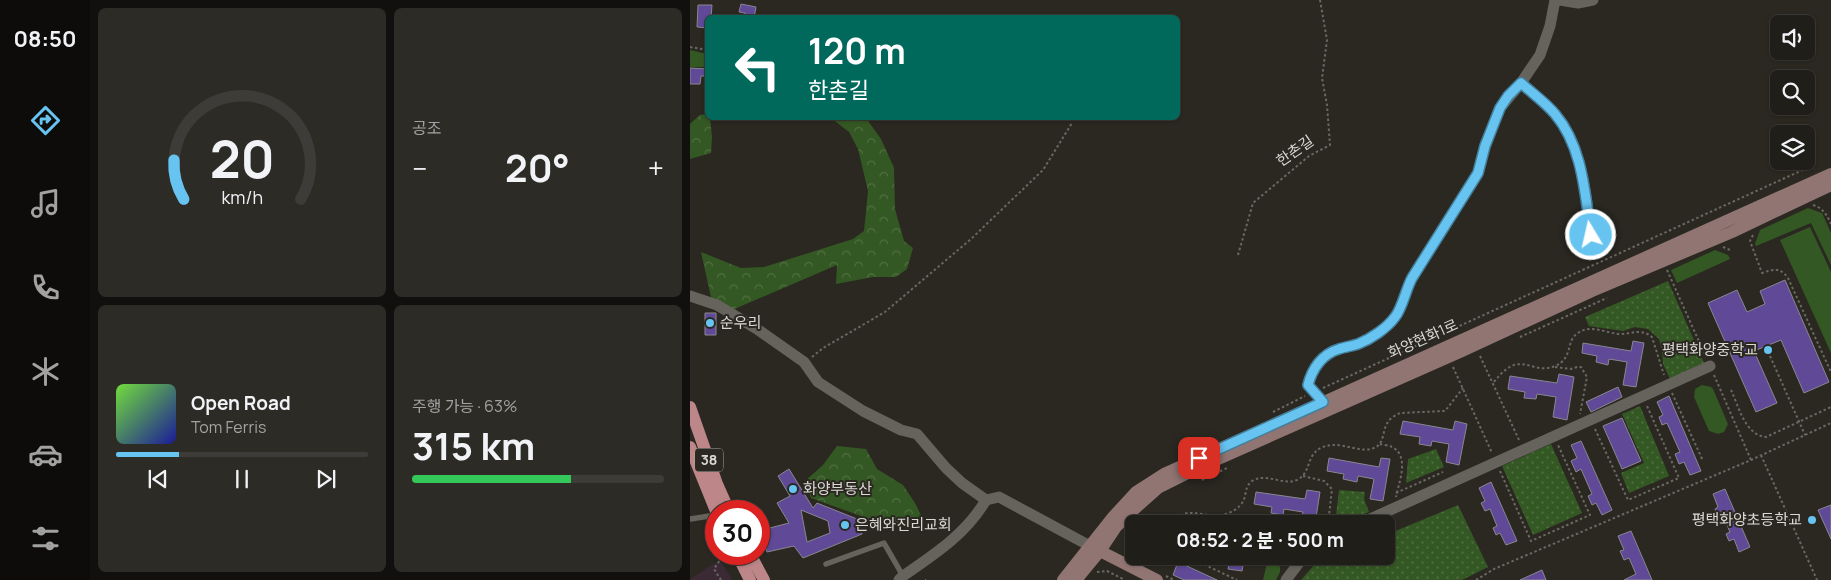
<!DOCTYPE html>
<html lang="ko">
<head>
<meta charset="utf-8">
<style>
	body { margin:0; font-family:Manrope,"Noto Sans KR",sans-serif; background:#2d2b26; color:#f1f3f6; height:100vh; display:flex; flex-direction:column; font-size:19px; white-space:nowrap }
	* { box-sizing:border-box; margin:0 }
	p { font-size:16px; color:#a2a2a2 }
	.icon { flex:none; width:28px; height:28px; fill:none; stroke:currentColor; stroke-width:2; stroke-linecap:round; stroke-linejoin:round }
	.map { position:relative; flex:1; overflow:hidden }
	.panel { display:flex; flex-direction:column; gap:8px; padding:8px; background:#12100e; width:600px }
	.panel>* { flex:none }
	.hud { position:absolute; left:15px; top:15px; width:475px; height:105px; border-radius:8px; box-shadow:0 1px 4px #0004,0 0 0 1px #3d3c38; background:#00695c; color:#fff; overflow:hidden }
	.fabs { position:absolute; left:1080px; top:15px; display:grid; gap:10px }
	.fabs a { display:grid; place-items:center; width:45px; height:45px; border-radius:8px; background:#201e19; box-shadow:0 1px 4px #0004,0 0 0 1px #3d3c38; font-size:25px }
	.speed { position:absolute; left:15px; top:500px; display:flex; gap:10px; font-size:25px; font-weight:700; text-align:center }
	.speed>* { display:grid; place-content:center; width:65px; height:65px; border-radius:50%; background:#201e19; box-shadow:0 1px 4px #0004,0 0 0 1px #3d3c38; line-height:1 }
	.speed .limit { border:8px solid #d22; background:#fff; color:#111 }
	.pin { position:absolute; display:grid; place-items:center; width:42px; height:42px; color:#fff; margin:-21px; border-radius:10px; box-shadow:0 2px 8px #0006 }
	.me { position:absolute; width:55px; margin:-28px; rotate:351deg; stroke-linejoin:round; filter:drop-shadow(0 0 4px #0008) }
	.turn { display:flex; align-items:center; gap:18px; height:105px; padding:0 20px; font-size:22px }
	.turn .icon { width:65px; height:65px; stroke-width:2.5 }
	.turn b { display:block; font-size:35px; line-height:42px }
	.big { font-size:38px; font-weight:700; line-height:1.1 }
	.panel .card { flex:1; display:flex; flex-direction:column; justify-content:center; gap:8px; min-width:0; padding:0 18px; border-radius:8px; background:#2d2b26 }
	.panel .dial { align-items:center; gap:0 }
	.dial svg { height:130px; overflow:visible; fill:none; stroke:#3d3c38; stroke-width:7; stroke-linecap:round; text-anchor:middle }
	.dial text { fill:#f1f3f6; stroke:none }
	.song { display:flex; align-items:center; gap:15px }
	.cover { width:60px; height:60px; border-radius:8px; background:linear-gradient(135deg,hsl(100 70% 55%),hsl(240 70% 35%)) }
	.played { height:5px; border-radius:2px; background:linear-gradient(90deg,#67c4f0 25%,#3d3c38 25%) }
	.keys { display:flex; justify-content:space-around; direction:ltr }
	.heat { display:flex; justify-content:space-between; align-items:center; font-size:28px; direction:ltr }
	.charge { height:8px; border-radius:4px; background:linear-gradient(90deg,#34c759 63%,#3d3c38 0) }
	.panel .tiles { flex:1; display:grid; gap:8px; grid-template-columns:repeat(2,1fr) }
	.trip { position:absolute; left:435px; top:515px; width:270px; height:50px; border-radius:8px; background:#201e19; box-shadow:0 1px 4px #0004,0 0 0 1px #3d3c38; font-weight:700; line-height:50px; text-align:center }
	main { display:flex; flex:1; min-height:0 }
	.menu { display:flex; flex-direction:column; width:90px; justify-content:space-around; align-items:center; background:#0d0c0a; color:#a2a2a2 }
	.menu .icon { width:35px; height:35px }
	.menu .on { color:#67c4f0 }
	.menu b { font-size:22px; color:#f1f3f6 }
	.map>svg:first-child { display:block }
	.commercial { fill:#3b2a34 }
	.grass { fill:#345823 }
	.forest { fill:url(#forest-crowns) }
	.park { fill:url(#park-dots) }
	.building { fill:#604997; stroke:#898790; fill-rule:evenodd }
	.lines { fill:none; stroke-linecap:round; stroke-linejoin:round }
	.path { stroke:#6a6862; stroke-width:2; stroke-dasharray:2.5 2.5; stroke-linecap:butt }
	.lane { stroke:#65635b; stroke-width:5.5 }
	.street { stroke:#65635b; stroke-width:11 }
	.secondary { stroke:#917573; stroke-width:12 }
	.primary { stroke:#bd878a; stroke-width:12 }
	.route-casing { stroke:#437f9c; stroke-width:12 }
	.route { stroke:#67c4f0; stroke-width:9 }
	.poi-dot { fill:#67c4f0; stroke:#2a2821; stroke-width:2 }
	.labels { text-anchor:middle; stroke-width:4; stroke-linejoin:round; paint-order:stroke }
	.shield { fill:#2a2821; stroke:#a5a49e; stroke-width:1 }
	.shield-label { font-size:14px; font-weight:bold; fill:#dad9d4 }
	.street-label { font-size:15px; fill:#dad9d4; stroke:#2a2821 }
	.poi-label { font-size:15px; fill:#dad9d4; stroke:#2a2821; text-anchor:start }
</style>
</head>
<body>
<main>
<nav class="menu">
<b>08:50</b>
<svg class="icon on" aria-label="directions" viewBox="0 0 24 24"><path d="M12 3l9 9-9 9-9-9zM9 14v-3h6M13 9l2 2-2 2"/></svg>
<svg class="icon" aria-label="music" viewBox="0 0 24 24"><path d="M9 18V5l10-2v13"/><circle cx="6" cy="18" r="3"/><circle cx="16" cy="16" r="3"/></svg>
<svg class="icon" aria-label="phone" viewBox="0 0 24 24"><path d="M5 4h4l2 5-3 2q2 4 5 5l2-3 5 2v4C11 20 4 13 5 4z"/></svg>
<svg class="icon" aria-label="climate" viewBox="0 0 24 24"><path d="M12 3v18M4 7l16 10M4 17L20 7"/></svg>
<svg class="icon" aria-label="car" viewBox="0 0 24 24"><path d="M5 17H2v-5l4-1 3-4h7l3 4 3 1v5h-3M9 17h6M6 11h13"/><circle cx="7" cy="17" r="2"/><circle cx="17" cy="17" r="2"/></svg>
<svg class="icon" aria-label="filters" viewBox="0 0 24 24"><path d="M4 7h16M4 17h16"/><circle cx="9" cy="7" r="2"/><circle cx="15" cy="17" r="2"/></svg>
</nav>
<section class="panel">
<div class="tiles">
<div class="card dial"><svg viewBox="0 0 100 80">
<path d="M14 69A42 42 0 1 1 86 69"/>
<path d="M14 69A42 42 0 0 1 8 45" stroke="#67c4f0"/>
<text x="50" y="56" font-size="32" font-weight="700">20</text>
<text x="50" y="72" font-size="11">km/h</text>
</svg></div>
<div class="card"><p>공조</p>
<div class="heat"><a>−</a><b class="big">20°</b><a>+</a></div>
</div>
<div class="card">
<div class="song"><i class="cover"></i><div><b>Open Road</b><p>Tom Ferris</p></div></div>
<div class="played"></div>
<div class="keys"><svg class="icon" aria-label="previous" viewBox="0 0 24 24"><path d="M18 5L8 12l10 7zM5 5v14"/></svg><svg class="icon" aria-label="pause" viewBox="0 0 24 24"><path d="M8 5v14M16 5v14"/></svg><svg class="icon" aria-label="next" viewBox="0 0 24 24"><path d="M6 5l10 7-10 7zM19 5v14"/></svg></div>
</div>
<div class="card"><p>주행 가능 · 63%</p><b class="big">315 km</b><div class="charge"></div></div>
</div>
</section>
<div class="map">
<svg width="1141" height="580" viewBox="0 0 1141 580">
	<defs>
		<pattern id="forest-crowns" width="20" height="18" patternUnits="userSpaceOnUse" patternTransform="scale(1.25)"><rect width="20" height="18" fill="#345823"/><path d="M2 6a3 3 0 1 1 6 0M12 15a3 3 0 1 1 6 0" fill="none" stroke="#516f42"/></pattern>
		<pattern id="park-dots" width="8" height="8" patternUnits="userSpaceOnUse" patternTransform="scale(1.25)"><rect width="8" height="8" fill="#345823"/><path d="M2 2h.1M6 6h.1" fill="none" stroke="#516f42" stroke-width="1.8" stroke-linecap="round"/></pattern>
	</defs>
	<rect width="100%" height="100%" fill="#2a2821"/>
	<!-- commercial -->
	<path class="commercial" d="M30 560 42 580H0V579Z"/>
	<!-- grass -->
	<path class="grass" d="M0 50 17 54V67H0Z
		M1118 208 1132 213 1141 233V265L1121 223 1066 246 1065 244 1070 230Z
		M1120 227 1141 272V353L1090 240Z
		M1025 250 1038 255 1040 259 987 283 981 270Z
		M1012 385 1021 387 1023 389 1038 424 1034 432 1028 434 1019 431 1004 397 1005 389Z
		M584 560 590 567V572L586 580H573L577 563Z"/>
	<!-- forest -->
	<path class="forest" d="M17 114 18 118H20L22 137 21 153 0 159V124L10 115Z
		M141 118H176L191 139 204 168 205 209 214 241 223 248 217 269 206 277H183L146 284 147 265 42 310 21 297 11 252 51 268 74 267 163 239 174 231 178 191 168 149 159 132Z
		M147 446 176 449 187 469 213 485 225 503 231 515 224 528 182 520 121 498 115 481 133 465Z"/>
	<!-- park -->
	<path class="park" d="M978 281 1014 363 980 379 973 364 972 350 969 339 958 329 945 327 933 331 899 326 895 317Z
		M950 406 979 476 939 493 931 473 954 463 932 414Z
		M861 444 892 513 843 535 812 466Z
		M746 449 754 467 716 483 718 459Z
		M649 490 675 492 674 499 679 512 653 524H645Z
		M768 505 798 567 772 580H611L625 564 645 556H696V535Z"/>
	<!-- building -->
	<path class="building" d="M51 4 66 7 64 18H54L55 13 49 12Z
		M8 5H22L21 18H18V28L7 27Z
		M0 68 18 69V76H11L10 84H0Z
		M1095 280 1139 382 1114 393 1091 340 1064 351 1087 403 1066 412 1018 303 1047 290 1057 312 1075 304 1070 291Z
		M15 313H26V335H15Z
		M943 341 954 343 946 387 933 385 937 362 919 359 918 365 906 362 907 356 892 353 893 343 941 351Z
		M869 374 884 377 877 420 863 417 866 397 847 394 846 399 834 398 835 392 818 389 820 376 867 383Z
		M928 387 932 397 901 412 896 402Z
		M979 396 1011 471 1000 475 994 462 989 464 985 454 990 452 977 423 972 425 969 417 973 415 967 402Z
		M932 418 951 461 932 469 913 426Z
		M713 421 763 430 765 421 777 424 769 465 756 462 759 444 742 441 741 446 729 444 730 437 710 434Z
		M891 441 922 510 912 515 906 503 902 505 898 496 902 494 891 469 886 472 881 461 887 458 881 445Z
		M639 458 689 467 691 458 700 459 693 501 680 499 684 479 668 476 667 482 653 479 654 474 637 471Z
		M99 469 123 508 127 503 172 521V534L113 558 104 546 77 552 72 530 99 523 87 503 100 496 88 476ZM111 510 138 521 140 533 117 542Z
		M801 482 827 541 816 545 810 533 806 535 803 528 807 526 800 509 795 511 791 503 795 501 789 488Z
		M1035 489 1060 547 1049 552 1044 539 1039 541 1036 534 1040 532 1033 516 1028 518 1025 509 1028 507 1023 494Z
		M617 490 630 492 625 524H611L613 512 594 509 593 515 581 513 582 507 564 504 566 492 615 499Z
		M1141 505V539L1128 510Z
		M941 531 962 580H934L946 574 939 558 934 560 930 551 934 550 928 536Z
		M540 556H555L552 571 538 569Z
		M488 562 499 567 527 580H494L483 575Z
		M852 570 856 580H830Z"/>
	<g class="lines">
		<!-- path -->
		<path class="path" d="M0 47 18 50
			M1123 205C1133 208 1137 215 1141 224
			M1063 235 1060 241 1072 273C1084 269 1090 267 1098 278L1141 372
			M1033 247 1040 250
			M548 255 563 203 619 156 640 145 637 105 632 78 637 40 630 0
			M977 270 1016 357
			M830 337 917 298
			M790 356 830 442
			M1080 356 1115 435
			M122 357 133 348 195 312 281 239 353 170 382 123
			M763 367 802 453
			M865 367 881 369 887 367H891L897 377 890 414
			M1024 375 1061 460
			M804 382C831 347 840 376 865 366 884 358 875 341 888 333 900 324 916 333 929 334 942 334 951 328 962 337L974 375
			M633 388 1117 168
			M1041 390C1049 407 1055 435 1076 437L1141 407
			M982 393 1013 461
			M583 412 615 396
			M905 429 938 500 989 478 957 406
			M690 444C693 445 699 445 702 447 720 456 709 482 706 497
			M1071 455 1127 580
			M810 471 841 541 900 515 868 445
			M613 476 634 481 642 489 638 524
			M512 480 539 467
			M706 493 753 472
			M478 524C484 520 491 514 498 513 511 512 524 519 536 514 563 504 550 490 562 481 576 472 593 486 607 480 624 472 613 448 642 445 655 444 672 453 684 448 695 444 692 430 698 422 700 418 706 415 710 413L755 411 773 388
			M496 556 547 580
			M407 572 417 571 435 580
			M476 576 484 580
			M31 580 24 569 30 560 37 555
			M235 580H236
			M786 580 804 569 1061 460 1141 423"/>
		<!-- lane -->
		<path class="lane" d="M0 519 26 515
			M136 564 194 543 213 576"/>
		<!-- street -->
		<path class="street" d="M870 0 888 3 903 0
			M831 83C842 93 856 103 866 115 895 149 897 208 903 251
			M0 296 27 305 67 329 114 362 128 382 173 411 211 430 227 434 256 468 272 483 296 500
			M633 402 618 385C622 369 632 354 649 349 655 347 662 346 668 344 681 339 697 328 705 317 711 309 716 289 722 278L788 173 795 146 810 108 831 83 850 55 860 26 865 0
			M669 524 1020 366
			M209 580 213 576C245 554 276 534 296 500L309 497 400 546
			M596 580 614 556"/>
		<!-- secondary -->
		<path class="secondary" d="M402 547 467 580
			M373 580 423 517 446 492 474 474 1141 174
			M386 580 410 551 426 527 441 512 468 488 510 467 772 351 902 291 1042 232 1141 185"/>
		<!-- primary -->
		<path class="primary" d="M0 407 27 484 39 511
			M0 447 26 511
			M47 554 60 580
			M60 554 74 580"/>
	</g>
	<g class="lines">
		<defs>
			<path id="route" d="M509 458 633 402 618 385C622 369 632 354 649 349 655 347 662 346 668 344 681 339 697 328 705 317 712 309 716 289 722 278L788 173 795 146 810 108 818 96 831 83C842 93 856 103 865 114 893 147 895 195 901 235"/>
		</defs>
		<!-- route casing -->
		<use href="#route" class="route-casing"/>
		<!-- route -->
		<use href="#route" class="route"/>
	</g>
	<!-- markers -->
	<g class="poi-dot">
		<circle cx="20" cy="323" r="5"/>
		<circle cx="1078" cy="350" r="5"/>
		<circle cx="103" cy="489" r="5"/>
		<circle cx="1122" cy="520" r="5"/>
		<circle cx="155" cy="525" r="5"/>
	</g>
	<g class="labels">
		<!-- shield labels -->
		<rect class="shield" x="5" y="448.5" width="28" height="23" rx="4"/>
		<g class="shield-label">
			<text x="19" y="465">38</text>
		</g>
		<!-- street labels -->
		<g class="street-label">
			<text transform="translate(605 151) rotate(-35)" y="5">한촌길</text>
			<text transform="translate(733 339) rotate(-24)" y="5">화양현화1로</text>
		</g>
		<!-- poi labels -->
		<g class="poi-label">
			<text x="30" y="328">순우리</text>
			<text x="1068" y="355" text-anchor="end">평택화양중학교</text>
			<text x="113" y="494">화양부동산</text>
			<text x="1112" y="525" text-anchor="end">평택화양초등학교</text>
			<text x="165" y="530">은혜와진리교회</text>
		</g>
	</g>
</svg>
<div class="fabs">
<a><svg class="icon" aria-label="sound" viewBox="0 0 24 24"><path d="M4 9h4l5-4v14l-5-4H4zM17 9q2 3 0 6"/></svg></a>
<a><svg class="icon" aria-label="search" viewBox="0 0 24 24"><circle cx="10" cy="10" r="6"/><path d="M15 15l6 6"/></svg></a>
<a><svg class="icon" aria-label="layers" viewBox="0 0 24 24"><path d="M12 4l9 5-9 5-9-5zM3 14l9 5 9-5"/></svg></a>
</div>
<div class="speed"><div class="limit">30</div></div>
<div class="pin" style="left:509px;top:458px;background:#d93025"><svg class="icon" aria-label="arrive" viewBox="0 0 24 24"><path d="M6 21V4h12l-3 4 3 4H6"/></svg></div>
<svg class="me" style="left:901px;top:235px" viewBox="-20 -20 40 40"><circle r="17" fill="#67c4f0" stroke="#fff" stroke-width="3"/><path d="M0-11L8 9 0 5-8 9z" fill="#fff"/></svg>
<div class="trip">08:52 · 2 분 · 500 m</div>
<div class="hud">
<div class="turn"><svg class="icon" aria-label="left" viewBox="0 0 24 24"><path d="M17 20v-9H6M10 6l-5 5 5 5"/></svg><div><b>120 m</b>한촌길</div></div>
</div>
</div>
</main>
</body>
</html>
